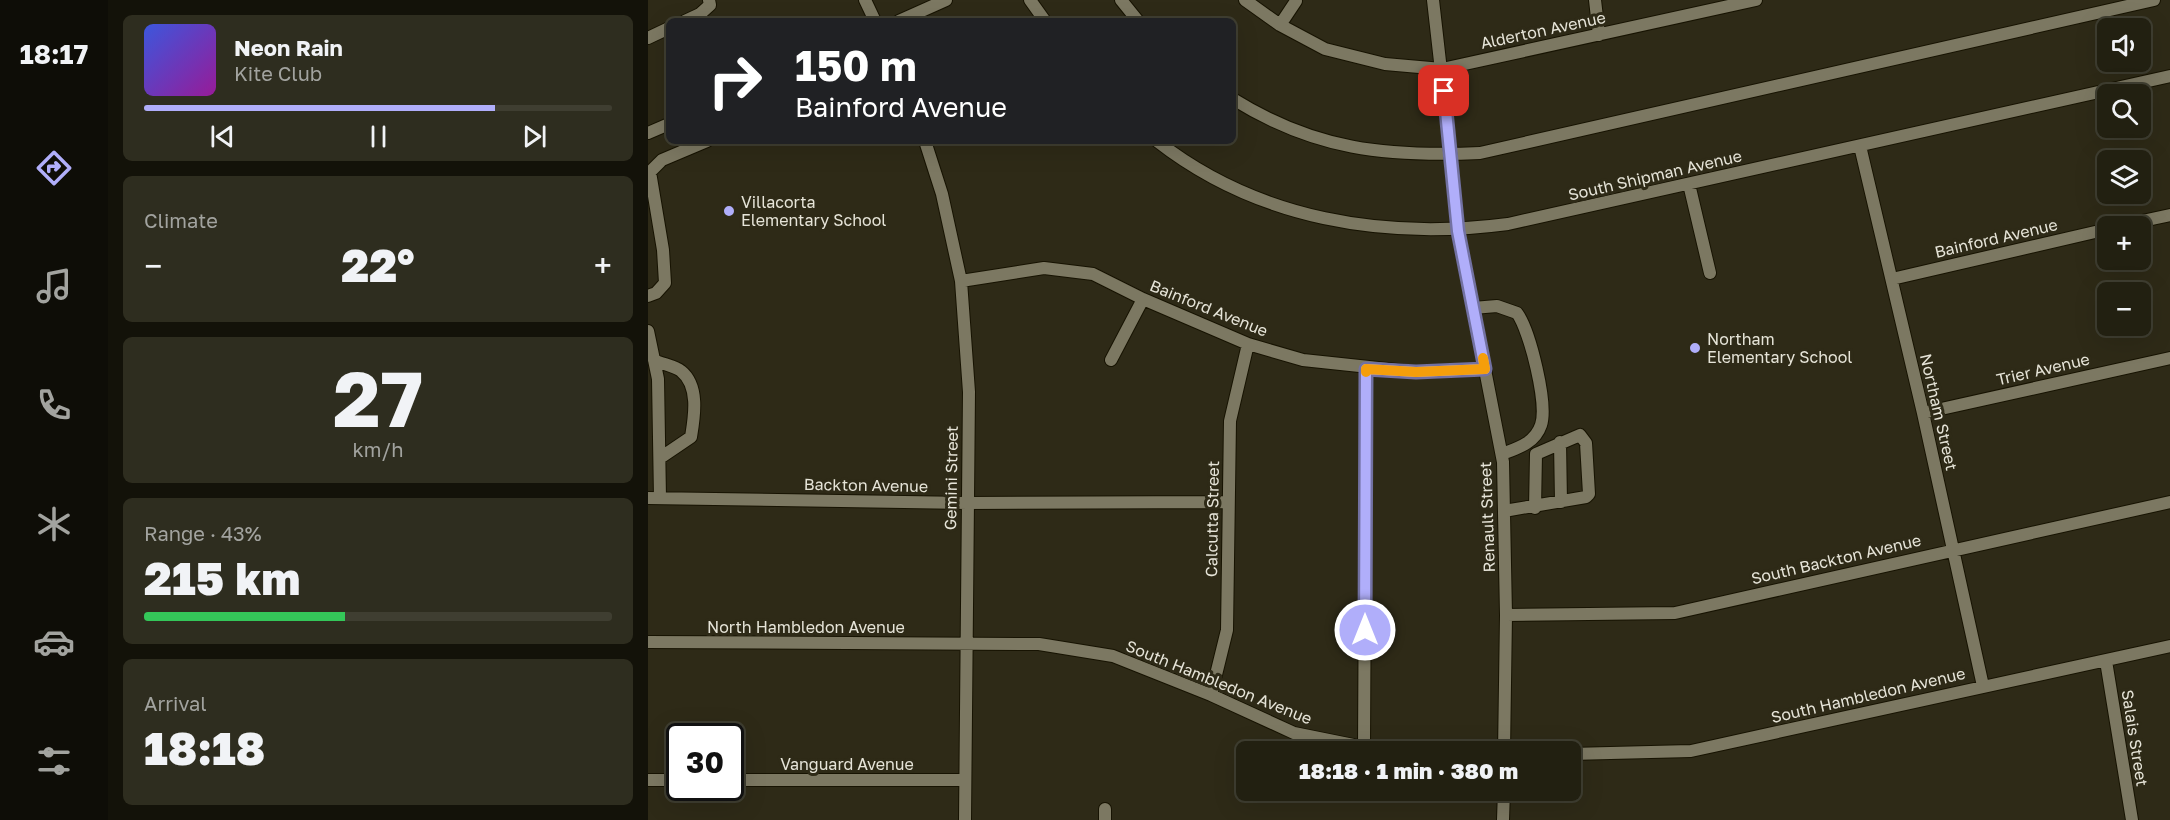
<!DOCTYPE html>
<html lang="en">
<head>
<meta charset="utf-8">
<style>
	body { margin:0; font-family:"Golos Text",sans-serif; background:#2e2d1f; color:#f1f3f6; height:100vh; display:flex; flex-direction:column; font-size:22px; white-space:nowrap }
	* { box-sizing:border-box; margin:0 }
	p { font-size:20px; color:#a2a39f }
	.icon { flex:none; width:33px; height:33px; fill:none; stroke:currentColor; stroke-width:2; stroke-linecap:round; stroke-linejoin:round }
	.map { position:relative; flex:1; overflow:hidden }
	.details { display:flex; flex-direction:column; gap:15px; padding:15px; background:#131209; width:540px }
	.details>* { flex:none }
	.hud { position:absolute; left:18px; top:18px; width:570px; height:126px; border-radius:9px; box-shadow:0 6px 24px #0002,0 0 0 2px #3f3e31; background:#202124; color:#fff; overflow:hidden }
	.tools { position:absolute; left:1449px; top:18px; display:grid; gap:12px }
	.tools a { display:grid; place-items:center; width:54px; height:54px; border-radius:9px; background:#222011; box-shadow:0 6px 24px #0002,0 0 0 2px #3f3e31; font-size:30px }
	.speed { position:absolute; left:18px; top:723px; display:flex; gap:12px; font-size:30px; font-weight:700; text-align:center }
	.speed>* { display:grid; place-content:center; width:78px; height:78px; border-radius:50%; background:#222011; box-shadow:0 6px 24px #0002,0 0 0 2px #3f3e31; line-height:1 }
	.speed .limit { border:3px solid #111; border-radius:9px; background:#fff; color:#111 }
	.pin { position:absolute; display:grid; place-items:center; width:51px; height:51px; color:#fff; margin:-26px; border-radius:12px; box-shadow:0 3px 9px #0006 }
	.me { position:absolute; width:66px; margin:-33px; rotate:0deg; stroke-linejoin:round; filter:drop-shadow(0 0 4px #0008) }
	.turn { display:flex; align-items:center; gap:21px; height:126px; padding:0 30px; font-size:27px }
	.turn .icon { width:78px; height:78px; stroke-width:2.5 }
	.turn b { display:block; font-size:42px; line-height:51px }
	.big { font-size:45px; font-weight:800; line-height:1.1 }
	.details .widget { flex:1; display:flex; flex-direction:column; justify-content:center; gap:9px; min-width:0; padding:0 21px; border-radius:9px; background:#2e2d1f }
	.details .dial { align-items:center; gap:0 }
	.dial b { font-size:78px; line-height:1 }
	.song { display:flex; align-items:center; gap:18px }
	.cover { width:72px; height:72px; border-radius:9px; background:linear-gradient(135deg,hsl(230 70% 55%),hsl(300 70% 35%)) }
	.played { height:6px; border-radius:3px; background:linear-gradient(90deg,#b0aefa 75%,#3f3e31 75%) }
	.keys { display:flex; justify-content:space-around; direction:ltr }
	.heat { display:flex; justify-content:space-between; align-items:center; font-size:33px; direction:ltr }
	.charge { height:9px; border-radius:4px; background:linear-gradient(90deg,#34c759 43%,#3f3e31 0) }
	.trip { position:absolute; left:588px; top:741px; width:345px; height:60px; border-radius:9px; background:#222011; box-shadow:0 6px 24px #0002,0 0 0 2px #3f3e31; font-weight:800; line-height:60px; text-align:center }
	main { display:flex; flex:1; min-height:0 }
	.dock { display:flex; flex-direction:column; width:108px; justify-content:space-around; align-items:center; background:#0e0d07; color:#a2a39f }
	.dock .icon { width:42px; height:42px }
	.dock .on { color:#b0aefa }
	.dock b { font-size:27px; color:#f1f3f6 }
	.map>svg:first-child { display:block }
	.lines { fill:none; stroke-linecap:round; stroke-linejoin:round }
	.minor-casing { stroke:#171302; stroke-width:14 }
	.minor { stroke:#7c7862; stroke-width:12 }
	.minor-bridge-casing { stroke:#171302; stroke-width:14; stroke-linecap:butt }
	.minor-bridge { stroke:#7c7862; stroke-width:12 }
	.route-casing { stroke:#7271a2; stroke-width:15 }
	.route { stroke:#b0aefa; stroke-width:10 }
	.slow { stroke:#f59e0b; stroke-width:10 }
	.poi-dot { fill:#b0aefa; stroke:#2e2a17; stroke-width:2 }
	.labels { text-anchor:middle; stroke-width:6; stroke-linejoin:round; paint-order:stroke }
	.street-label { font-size:16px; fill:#e6e4d8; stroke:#2e2a17 }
	.poi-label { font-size:16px; fill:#e6e4d8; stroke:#2e2a17; text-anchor:start }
</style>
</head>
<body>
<main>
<nav class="dock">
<b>18:17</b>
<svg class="icon on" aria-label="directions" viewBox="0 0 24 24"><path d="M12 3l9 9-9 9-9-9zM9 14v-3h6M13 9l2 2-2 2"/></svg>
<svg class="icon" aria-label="music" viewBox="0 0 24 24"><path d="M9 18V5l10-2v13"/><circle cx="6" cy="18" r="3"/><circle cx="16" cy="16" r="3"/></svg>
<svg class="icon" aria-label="phone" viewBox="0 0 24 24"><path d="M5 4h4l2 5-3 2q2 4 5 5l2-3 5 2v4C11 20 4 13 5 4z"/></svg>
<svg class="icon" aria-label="climate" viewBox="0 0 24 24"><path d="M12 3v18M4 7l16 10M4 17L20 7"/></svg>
<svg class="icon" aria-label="car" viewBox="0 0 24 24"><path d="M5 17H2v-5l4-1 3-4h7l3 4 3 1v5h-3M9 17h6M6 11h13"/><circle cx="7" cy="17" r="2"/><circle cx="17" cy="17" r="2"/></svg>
<svg class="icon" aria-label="filters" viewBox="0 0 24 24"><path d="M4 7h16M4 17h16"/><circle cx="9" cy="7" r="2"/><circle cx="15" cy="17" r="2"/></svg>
</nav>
<section class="details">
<div class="widget">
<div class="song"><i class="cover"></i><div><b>Neon Rain</b><p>Kite Club</p></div></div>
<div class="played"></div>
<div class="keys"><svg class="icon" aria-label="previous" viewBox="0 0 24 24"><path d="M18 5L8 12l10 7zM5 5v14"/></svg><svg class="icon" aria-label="pause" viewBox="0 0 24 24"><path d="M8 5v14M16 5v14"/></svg><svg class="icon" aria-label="next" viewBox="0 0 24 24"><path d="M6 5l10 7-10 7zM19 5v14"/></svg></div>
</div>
<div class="widget"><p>Climate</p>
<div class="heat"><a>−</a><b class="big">22°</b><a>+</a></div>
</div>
<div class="widget dial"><b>27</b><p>km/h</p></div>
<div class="widget"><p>Range · 43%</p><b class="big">215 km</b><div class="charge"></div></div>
<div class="widget"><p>Arrival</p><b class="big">18:18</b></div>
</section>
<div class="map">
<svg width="1522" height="820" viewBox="0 0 1522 820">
	<rect width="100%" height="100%" fill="#2e2a17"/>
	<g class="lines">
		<defs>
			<path id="minor" d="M217 0 227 21
				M382 0 397 21
				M473 0 490 21
				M597 0 632 25 677 49 737 64 794 69 1108 0
				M785 0 801 141
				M947 0 951 35
				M37 21 52 14 62 5 61 0
				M251 21 298 0
				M632 25 648 1
				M0 38 21 28
				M585 99C667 150 738 157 832 153L1506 0
				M0 133 21 124
				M277 141 294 194 313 281 321 392 317 820
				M509 141C610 220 737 240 860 224L1522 76
				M1212 146 1275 413 1335 686
				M803 162 810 231 855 462 858 615 856 752
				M1041 184 1062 273
				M1471 226 1522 215
				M1244 279 1460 229
				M313 281 396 268 445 274 495 299 600 344 655 360 768 372 837 369
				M0 296 8 293 17 283 15 250 2 172 14 160 59 141
				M825 308 849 306 869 313C882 331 900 404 893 425 887 443 870 448 854 454
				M0 331 10 379 12 498
				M6 360C14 364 27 366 33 371 52 386 46 418 43 437L12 458
				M463 360 495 299
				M1275 413 1522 358
				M912 442 913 502
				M0 498 319 503 580 502
				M856 511 938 497 941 494 938 443 932 435 888 454 887 508
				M858 615 1027 613 1522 502
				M0 642 391 644 465 656 563 695 646 733 740 752
				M1458 661 1484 820
				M563 695 579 630 582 421 600 344
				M716 748 718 369
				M922 754 1043 751 1522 646
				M0 780H32
				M82 780H316
				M457 809V820
				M855 820 856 790"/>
		</defs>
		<!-- minor casing -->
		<use href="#minor" class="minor-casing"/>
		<!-- minor -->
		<use href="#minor" class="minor"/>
		<defs>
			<path id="minor-bridge" d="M801 141 803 162"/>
		</defs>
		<!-- minor-bridge casing -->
		<use href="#minor-bridge" class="minor-bridge-casing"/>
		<!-- minor-bridge -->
		<use href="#minor-bridge" class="minor-bridge"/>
	</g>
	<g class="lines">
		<defs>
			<path id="route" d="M717 630 718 369 768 372 837 369 810 231 796 91"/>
		</defs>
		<!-- route casing -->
		<use href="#route" class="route-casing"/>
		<!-- route -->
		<use href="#route" class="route"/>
		<!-- slow -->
		<path class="slow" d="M718 372V369L768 372 837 369 835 358"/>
	</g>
	<!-- markers -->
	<g class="poi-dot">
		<circle cx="81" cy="211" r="6"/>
		<circle cx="1047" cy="348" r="6"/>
	</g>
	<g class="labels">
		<!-- street labels -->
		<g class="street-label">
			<text transform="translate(895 30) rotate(-12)" y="6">Alderton Avenue</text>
			<text transform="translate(1007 175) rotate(-13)" y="6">South Shipman Avenue</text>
			<text transform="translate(1348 238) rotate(-13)" y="6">Bainford Avenue</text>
			<text transform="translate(561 308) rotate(22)" y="6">Bainford Avenue</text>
			<text transform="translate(1395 369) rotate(-13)" y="6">Trier Avenue</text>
			<text transform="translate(1291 412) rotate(77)" y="6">Northam Street</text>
			<text transform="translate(303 478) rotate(-89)" y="6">Gemini Street</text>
			<text transform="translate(218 485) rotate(1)" y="6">Backton Avenue</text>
			<text transform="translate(839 517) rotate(-92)" y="6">Renault Street</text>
			<text transform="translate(564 519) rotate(-89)" y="6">Calcutta Street</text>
			<text transform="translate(1188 559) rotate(-13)" y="6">South Backton Avenue</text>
			<text x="158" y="633">North Hambledon Avenue</text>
			<text transform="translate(571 682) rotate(22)" y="6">South Hambledon Avenue</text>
			<text transform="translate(1220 695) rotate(-13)" y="6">South Hambledon Avenue</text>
			<text transform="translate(1487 738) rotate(81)" y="6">Salais Street</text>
			<text x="199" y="770">Vanguard Avenue</text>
		</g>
		<!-- poi labels -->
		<g class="poi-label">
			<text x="93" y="208">Villacorta<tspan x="93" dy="18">Elementary School</tspan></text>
			<text x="1059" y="345">Northam<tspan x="1059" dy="18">Elementary School</tspan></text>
		</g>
	</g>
</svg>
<div class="tools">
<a><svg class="icon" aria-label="sound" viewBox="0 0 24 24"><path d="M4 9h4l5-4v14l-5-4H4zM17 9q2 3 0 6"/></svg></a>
<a><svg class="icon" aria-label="search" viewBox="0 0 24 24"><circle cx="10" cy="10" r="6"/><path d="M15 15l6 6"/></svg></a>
<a><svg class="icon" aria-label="layers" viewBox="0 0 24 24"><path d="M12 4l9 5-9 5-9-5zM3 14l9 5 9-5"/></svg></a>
<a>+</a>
<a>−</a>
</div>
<div class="speed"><div class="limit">30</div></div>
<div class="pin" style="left:796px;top:91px;background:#d93025"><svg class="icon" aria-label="arrive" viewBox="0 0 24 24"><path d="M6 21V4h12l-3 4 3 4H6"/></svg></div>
<svg class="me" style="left:717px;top:630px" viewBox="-20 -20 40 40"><circle r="17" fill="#b0aefa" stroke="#fff" stroke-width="3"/><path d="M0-11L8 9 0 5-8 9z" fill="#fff"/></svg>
<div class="trip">18:18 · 1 min · 380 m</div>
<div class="hud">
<div class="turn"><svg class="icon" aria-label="right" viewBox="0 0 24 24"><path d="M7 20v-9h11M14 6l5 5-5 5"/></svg><div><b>150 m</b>Bainford Avenue</div></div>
</div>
</div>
</main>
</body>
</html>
